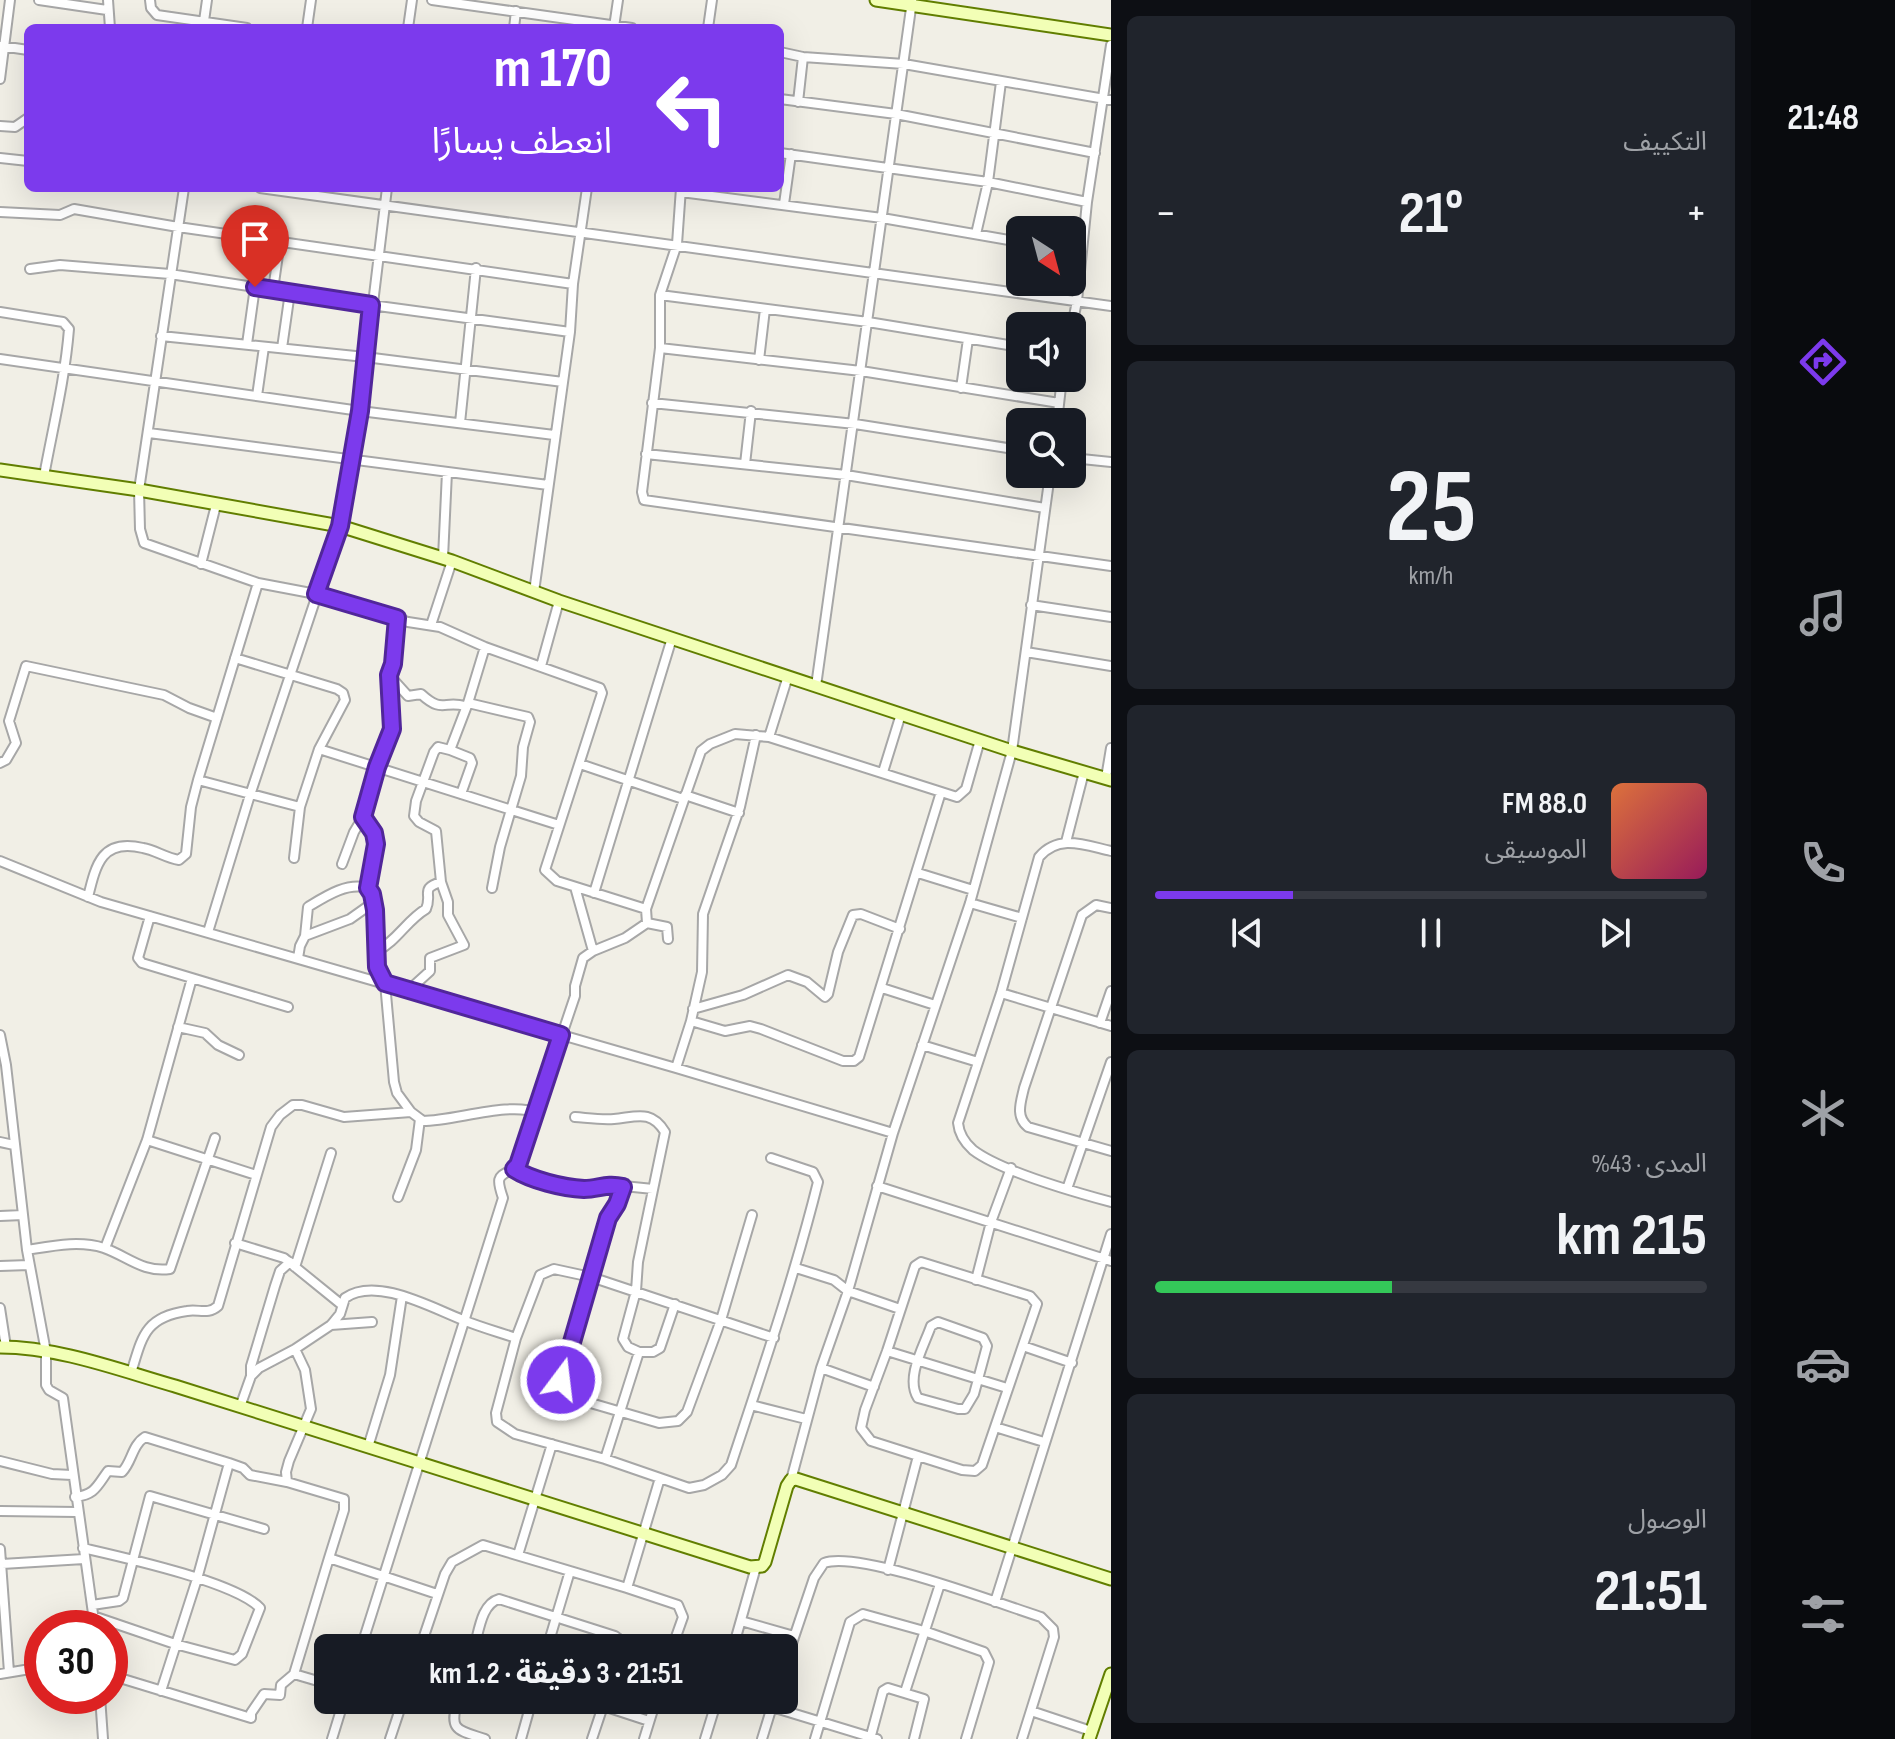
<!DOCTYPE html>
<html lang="ar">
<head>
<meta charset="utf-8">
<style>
	body { margin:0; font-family:"Sofia Sans Condensed","Noto Sans Arabic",sans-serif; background:#20242c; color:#f1f3f6; direction:rtl; height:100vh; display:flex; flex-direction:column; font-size:30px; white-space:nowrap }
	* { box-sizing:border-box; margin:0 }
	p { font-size:26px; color:#9ea1a6 }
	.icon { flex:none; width:44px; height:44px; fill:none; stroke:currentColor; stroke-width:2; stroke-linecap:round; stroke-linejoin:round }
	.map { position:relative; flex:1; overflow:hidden; direction:ltr }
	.drawer { display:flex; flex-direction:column; gap:16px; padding:16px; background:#0d0f14; width:640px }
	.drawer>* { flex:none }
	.top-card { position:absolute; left:24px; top:24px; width:760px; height:168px; border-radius:12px; box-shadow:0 8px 32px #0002; direction:rtl; background:#7c3aed; color:#fff; overflow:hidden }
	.needle { width:52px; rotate:144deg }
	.buttons { position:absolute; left:1006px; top:216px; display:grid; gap:16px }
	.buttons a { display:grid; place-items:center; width:80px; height:80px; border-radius:12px; background:#171b24; box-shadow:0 8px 32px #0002; font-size:40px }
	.speed { position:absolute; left:24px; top:1610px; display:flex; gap:16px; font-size:40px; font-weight:700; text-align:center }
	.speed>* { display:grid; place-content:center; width:104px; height:104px; border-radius:50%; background:#171b24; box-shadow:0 8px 32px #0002; line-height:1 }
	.speed .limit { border:12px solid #d22; background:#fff; color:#111 }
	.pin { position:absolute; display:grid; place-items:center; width:68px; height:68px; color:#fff; margin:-82px -34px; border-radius:50% 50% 50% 0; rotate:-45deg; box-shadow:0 0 8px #0007 }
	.pin .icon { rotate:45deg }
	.me { position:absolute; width:88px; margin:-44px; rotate:15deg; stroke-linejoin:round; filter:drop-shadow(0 0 6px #0008) }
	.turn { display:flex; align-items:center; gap:28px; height:168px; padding:0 40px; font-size:36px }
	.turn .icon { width:104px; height:104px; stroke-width:2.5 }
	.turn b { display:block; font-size:56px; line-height:68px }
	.big { font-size:60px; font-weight:700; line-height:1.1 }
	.drawer .tile { flex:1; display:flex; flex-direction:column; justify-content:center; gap:12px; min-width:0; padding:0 28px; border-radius:12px; background:#20242c }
	.drawer .dial { align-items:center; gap:0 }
	.dial b { font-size:104px; line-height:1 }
	.song { display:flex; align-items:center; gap:24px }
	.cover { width:96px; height:96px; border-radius:12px; background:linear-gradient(135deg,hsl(20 70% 55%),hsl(330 70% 35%)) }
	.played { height:8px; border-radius:4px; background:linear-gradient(90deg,#7c3aed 25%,#363941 25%) }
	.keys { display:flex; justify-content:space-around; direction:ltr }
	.heat { display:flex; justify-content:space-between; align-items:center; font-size:44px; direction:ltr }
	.charge { height:12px; border-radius:6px; background:linear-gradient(90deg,#34c759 43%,#363941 0) }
	.trip { position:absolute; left:314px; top:1634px; width:484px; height:80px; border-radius:12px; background:#171b24; box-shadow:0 8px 32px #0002; font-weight:700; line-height:80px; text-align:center; direction:rtl }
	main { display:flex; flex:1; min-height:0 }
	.tab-bar { display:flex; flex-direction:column; width:144px; justify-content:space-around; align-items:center; background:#090b0e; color:#9ea1a6 }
	.tab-bar .icon { width:56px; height:56px }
	.tab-bar .current { color:#7c3aed }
	.tab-bar b { font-size:36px; color:#f1f3f6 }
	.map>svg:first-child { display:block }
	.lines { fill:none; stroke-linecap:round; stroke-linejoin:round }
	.street-casing { stroke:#a7a7a7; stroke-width:12 }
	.secondary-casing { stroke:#617e00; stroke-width:15 }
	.street { stroke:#fff; stroke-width:8 }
	.secondary { stroke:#f2ffb6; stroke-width:11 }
	.route-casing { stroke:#51269a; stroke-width:20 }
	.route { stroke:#7c3aed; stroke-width:14 }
</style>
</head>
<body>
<main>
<nav class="tab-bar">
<b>21:48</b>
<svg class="icon current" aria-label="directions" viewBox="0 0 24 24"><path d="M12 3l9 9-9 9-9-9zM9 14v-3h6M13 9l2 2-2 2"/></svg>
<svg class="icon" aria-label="music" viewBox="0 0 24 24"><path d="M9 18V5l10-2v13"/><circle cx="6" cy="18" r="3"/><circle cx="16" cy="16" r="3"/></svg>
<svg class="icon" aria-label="phone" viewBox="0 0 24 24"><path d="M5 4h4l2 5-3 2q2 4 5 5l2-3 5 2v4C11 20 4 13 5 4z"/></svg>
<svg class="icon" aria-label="climate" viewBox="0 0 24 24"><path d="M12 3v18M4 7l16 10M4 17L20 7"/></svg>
<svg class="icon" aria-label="car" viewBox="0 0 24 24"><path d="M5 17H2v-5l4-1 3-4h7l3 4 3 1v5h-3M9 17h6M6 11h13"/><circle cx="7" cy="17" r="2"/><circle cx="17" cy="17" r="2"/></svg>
<svg class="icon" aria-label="filters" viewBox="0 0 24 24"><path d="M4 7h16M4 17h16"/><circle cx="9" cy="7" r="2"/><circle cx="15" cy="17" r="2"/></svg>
</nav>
<section class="drawer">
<div class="tile"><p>التكييف</p>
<div class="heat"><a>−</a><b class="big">21°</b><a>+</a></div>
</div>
<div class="tile dial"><b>25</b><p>km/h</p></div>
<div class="tile">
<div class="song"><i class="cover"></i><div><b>88.0 FM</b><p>الموسيقى</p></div></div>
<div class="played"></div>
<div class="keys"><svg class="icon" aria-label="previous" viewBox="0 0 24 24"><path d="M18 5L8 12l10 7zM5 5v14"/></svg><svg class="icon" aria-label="pause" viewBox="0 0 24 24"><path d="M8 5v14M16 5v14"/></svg><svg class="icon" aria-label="next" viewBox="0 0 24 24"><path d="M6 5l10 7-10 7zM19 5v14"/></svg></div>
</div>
<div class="tile"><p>المدى · 43%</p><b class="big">215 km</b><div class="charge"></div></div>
<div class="tile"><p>الوصول</p><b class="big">21:51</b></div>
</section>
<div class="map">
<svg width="1111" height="1739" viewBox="0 0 1111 1739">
	<rect width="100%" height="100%" fill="#f1efe6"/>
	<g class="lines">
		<defs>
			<path id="street" d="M39 0 107 10
				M108 0 110 28
				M150 0 151 8 157 15 247 28
				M432 0 632 28
				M614 27 618 0
				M203 28 207 0
				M307 28 311 0
				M408 28 412 0
				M514 28 516 11
				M708 28 712 0
				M1 46 28 50
				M780 52 803 57 904 64 1111 100
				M0 79 10 0
				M780 99 896 114 1095 153
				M798 102 803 57
				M0 126 15 127 28 118
				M780 153 988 182 1087 202
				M0 158 28 161
				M184 188 139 490 140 529 144 543 258 583 316 594 408 622 440 627 485 647 600 688 602 693 545 870 557 881 646 909
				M260 188 1111 306
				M681 188 677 244 660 295V348L642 492 644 500 1111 566
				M681 192 882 218 1020 242
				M784 204 791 154
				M0 212 60 215 74 209 178 227 573 284
				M976 234 988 182 1001 82
				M30 269 60 265 170 274 371 305 570 332
				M273 290 280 241
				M660 295 868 322 1020 347
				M0 312 63 322 69 329C65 379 53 427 44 476
				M1072 326 1077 301 1087 202 1111 45
				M161 336 365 357 563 382
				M247 344 255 287
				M282 348 290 292
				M660 348 861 371 1059 403
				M0 359 360 411 554 435
				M759 360 765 309
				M961 388 968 339
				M257 396 264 347
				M652 403 855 424 1020 450
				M1057 422 1062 378
				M460 423 476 268
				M149 433 548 485
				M646 454 846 475 1045 508
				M1072 458 1111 462
				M745 464 751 411
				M443 558 447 472
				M201 564 216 505
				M534 592 570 332 573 284 587 188
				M1031 605 1111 617
				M431 625 452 561
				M1026 652 1111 666
				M541 666 559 601
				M389 675 408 696 421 694C443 714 443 700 465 706
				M816 686 912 1
				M468 703 528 717 530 722 523 747 521 776 500 847 492 888
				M769 737 788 676
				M319 749 559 825
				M0 763 6 760 16 743 9 721 26 666 164 695 189 708 217 718
				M580 764 683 799
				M883 772 901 714
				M1106 778 1111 748
				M198 780 300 807 319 749 345 700 343 693 337 689 235 658
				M461 794 472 763 470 758 450 750 468 703 485 647
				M685 795 739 813
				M363 817C380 839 377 862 368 888
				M1066 842 1084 772
				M1111 851C1084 845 1059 834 1039 857L1001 993 958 1123C959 1134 964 1142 973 1150 1002 1172 1074 1192 1111 1202
				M294 858 300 807
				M0 861 101 902 676 1068 893 1133
				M342 864 354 832 363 817 377 767 392 729 389 675 393 664 397 618
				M918 873 973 890
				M575 887 593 951
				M594 893 672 638
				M88 897C96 864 102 838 143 848 155 850 166 858 179 860L186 854 191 807 198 780 258 583
				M970 903 1022 918
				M1111 908 1096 905 1082 915 1024 1088C1021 1102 1015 1116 1028 1127L1111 1151
				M150 916 138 958 142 963 288 1007
				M208 932 250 795 340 526 360 411 387 188
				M305 936 350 919 374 902
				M668 939 667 927 647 923 646 909 701 751 710 744 735 734 769 737 957 797 966 789 980 740
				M377 951C397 941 407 920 426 909 433 893 419 889 441 882
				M298 958 300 946 305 936 308 907C326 896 347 882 368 888L374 899 377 967 385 983 394 1082 397 1093 411 1112
				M882 988 935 1005
				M409 990 430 971V958L464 945 448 915V902L441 882 436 831 419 822 414 816 416 801 434 752 438 747 450 750
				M1001 993 1111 1026
				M693 1009 743 995 788 975 807 982 825 997 828 994 838 952 853 915 861 914 900 929
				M691 1021 725 1031 750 1026 761 1029 843 1061H854L859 1057 941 792
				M1100 1023 1111 991
				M178 1027 205 1033 218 1045 239 1055
				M0 1035 6 1065 27 1250 46 1352V1385L49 1390 63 1398 95 1628
				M922 1045 978 1062
				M676 1068 691 1021 702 972 703 914 740 807 756 735
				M575 1117C588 1118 601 1120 614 1119 636 1117 651 1109 665 1132L638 1262 636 1291 623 1339 628 1347 639 1352 605 1459
				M147 1140 256 1175
				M0 1142 14 1145
				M771 1158 813 1172 818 1182C794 1278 762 1371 731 1465L722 1475 704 1485 689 1488 605 1459 515 1434 497 1422 496 1413 516 1338 540 1275 554 1269 591 1277 774 1338
				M514 1169 558 1185 574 1188H594L604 1184 653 1189
				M877 1186 1111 1261
				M623 1187 617 1204 608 1218 566 1360 561 1387 570 1397 659 1423 678 1421 687 1412 721 1320 752 1215
				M1067 1189 1111 1062
				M398 1197 416 1150 420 1119
				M0 1216 23 1215
				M235 1243 284 1258 342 1305
				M105 1248 147 1140 192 978
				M27 1250C52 1246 79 1240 104 1248 127 1256 143 1273 170 1269L215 1138
				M921 1262 1030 1296 1037 1304 982 1465 975 1471 962 1470 871 1441 861 1428 865 1410 887 1351 913 1272 915 1266Z
				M0 1266 29 1265
				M295 1267 331 1153
				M796 1268 834 1280 848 1291 900 1309
				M976 1280 991 1222 1011 1168
				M0 1308 6 1347
				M938 1322 983 1338 987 1346 974 1394 965 1409H958L918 1398C905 1378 924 1346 931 1326Z
				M331 1325 372 1322
				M1023 1346 1072 1363
				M295 1349 305 1370 311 1409 289 1461 286 1472 287 1482 344 1499V1510L329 1558 437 1594
				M887 1351 1007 1388
				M639 1352H653L660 1348 675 1304
				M821 1368 874 1387
				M131 1373C142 1338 144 1317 187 1311 199 1309 208 1315 218 1306L271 1127 280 1115 293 1105H302L344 1117 411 1112 423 1121C454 1121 511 1101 537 1113
				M251 1376V1366L275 1286 280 1271 290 1262
				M751 1405 806 1419
				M240 1407 251 1376 259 1368 295 1349 331 1325 340 1314 345 1298C376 1276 432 1308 463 1320 480 1327 498 1332 516 1338
				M995 1427 1044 1442
				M368 1447 390 1375 402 1296
				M0 1461 52 1474 72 1475
				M791 1480 821 1368 848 1291 893 1133 970 903 1012 751 1050 474
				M75 1497C95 1495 97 1486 108 1471L122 1472C132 1462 132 1445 145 1437L229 1463
				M0 1511 77 1512
				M83 1548C122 1557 236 1582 260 1608L242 1654 235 1660 175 1644 93 1616
				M0 1549 9 1672
				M518 1555 552 1444
				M2 1564 84 1559
				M888 1570 918 1456
				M627 1588 678 1605 683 1617 672 1648
				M995 1602 1111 1234
				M92 1605 119 1601 123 1598 150 1496 264 1529
				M741 1621 794 1636
				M361 1648 503 1198C494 1172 501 1178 518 1165L575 996V986L583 958 593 951 625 938 647 923
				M420 1648 445 1574 452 1562 483 1545 627 1588 660 1478
				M474 1648C479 1632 481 1604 499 1599L615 1636 619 1639 620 1648
				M547 1648 570 1571
				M733 1648 756 1567
				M784 1667 814 1578 824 1563C859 1550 1000 1604 1041 1617L1053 1629 1054 1637 1022 1739
				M0 1674 42 1667
				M294 1674 328 1684
				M110 1675 251 1718V1713L264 1694 280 1695 281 1685 294 1674 329 1558
				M161 1691 197 1579 229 1463 243 1468 250 1475 287 1482
				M905 1692 940 1584
				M100 1696 103 1739
				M458 1700C448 1731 458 1730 485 1739
				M585 1700 649 1721
				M772 1707 877 1739
				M1031 1711 1091 1731
				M332 1739 344 1700
				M390 1739 403 1700
				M521 1739 532 1700
				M592 1739 605 1700
				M644 1739 656 1700
				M705 1739 717 1700
				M762 1739 774 1700
				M815 1739 850 1622 863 1614 924 1631 984 1652 989 1662 966 1739
				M870 1739 883 1691 888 1688 924 1699 914 1739"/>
			<path id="secondary" d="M876 0 1111 35
				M0 470 139 490 340 526 452 561 559 601 1012 751 1111 780
				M0 1347C59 1347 119 1370 175 1386L750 1567 762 1566 765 1562 787 1486 791 1480 796 1479 1111 1579
				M1089 1739 1111 1674"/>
		</defs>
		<!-- street casing -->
		<use href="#street" class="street-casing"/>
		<!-- secondary casing -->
		<use href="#secondary" class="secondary-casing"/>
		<!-- street -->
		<use href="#street" class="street"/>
		<!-- secondary -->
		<use href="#secondary" class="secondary"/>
	</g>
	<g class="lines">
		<defs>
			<path id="route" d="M255 287 371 305 360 411 340 526 316 594 397 618 393 664 389 675 392 729 377 767 363 817 374 833 376 844 368 888 372 894 375 910 377 967 385 983 561 1035 518 1165 514 1169C531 1180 563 1188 584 1189 599 1189 606 1183 623 1187L617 1204 608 1218 561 1380"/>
		</defs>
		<!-- route casing -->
		<use href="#route" class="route-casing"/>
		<!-- route -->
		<use href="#route" class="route"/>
	</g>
</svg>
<div class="buttons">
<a><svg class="needle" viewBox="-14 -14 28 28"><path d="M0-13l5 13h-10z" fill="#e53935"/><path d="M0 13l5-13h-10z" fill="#9ea1a6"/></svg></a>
<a><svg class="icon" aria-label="sound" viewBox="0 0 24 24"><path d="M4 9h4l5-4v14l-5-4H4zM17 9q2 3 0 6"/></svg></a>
<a><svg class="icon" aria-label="search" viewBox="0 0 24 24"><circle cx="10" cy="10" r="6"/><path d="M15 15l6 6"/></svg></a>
</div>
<div class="speed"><div class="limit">30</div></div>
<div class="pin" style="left:255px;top:287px;background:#d93025"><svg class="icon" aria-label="arrive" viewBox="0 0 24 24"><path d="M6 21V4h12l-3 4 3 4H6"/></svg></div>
<svg class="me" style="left:561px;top:1380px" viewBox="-20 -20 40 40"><circle r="17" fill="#7c3aed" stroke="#fff" stroke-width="3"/><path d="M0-11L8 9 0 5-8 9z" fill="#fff"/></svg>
<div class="trip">21:51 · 3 دقيقة · 1.2 km</div>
<div class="top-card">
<div class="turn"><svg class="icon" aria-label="left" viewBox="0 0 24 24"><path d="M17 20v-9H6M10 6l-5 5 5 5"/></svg><div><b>170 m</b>انعطف يسارًا</div></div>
</div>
</div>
</main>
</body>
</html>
